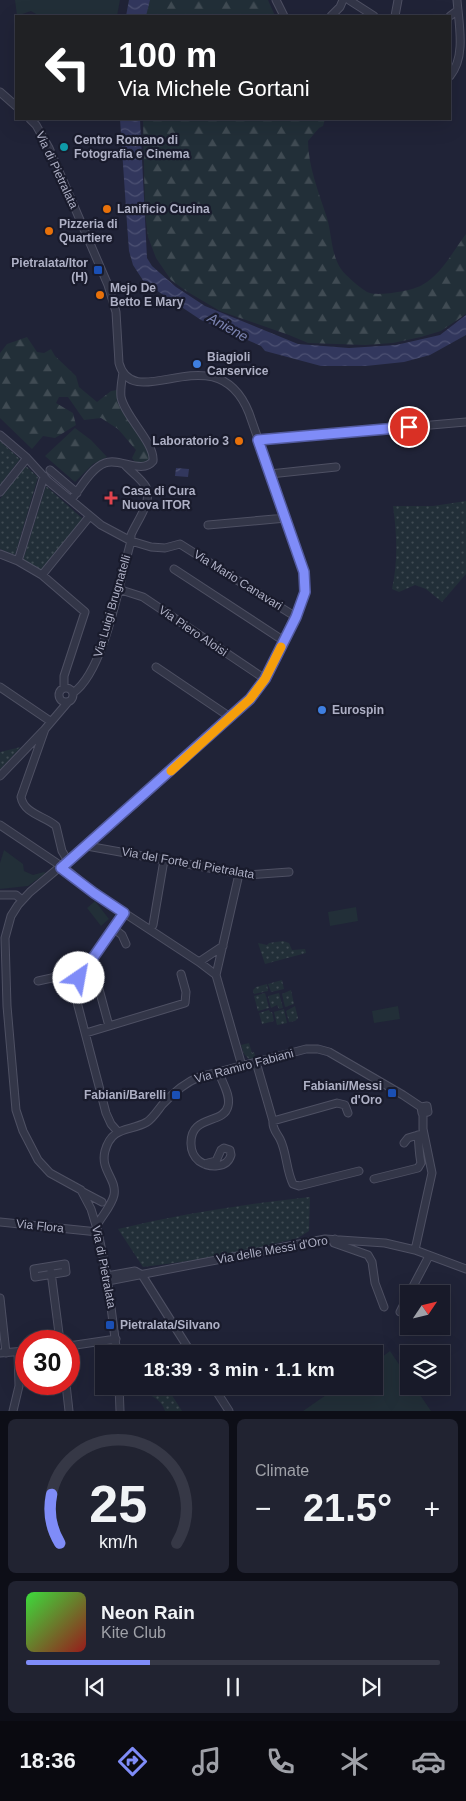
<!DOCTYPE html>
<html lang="en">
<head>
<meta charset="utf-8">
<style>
	body { margin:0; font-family:Arial,sans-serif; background:#212331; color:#f1f3f6; height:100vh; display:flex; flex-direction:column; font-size:19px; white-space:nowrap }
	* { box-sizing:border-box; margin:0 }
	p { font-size:16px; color:#9fa1a8 }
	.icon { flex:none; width:28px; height:28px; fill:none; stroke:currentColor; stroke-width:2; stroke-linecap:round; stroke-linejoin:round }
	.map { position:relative; height:1411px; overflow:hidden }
	.details { display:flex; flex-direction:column; gap:8px; padding:8px; background:#0d0e17; flex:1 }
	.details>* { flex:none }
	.banner { position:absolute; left:15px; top:15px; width:436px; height:105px; border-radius:0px; box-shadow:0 5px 20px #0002,0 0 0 1px #363846; background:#202124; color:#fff; overflow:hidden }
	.needle { width:32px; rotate:55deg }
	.fabs { position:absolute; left:400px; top:1285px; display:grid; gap:10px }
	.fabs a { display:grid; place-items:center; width:50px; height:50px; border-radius:0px; background:#181a29; box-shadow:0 5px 20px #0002,0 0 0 1px #363846; font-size:25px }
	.speed { position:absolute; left:15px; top:1330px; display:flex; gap:10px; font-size:25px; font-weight:700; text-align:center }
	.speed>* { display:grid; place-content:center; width:65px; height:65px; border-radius:50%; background:#181a29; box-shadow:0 5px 20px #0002,0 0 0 1px #363846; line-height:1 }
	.speed .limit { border:8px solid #d22; background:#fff; color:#111 }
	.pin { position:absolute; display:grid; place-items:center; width:42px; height:42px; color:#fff; margin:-21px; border:2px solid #fff; border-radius:50%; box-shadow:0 1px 5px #0007 }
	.me { position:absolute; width:55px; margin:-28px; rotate:33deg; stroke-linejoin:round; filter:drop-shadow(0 0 4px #0008) }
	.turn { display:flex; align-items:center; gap:18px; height:105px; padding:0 20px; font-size:22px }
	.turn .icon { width:65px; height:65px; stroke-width:2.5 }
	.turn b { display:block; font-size:35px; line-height:42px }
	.big { font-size:38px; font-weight:600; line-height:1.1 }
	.details .card { flex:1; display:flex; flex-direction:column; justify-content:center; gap:8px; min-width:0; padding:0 18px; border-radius:8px; background:#212331 }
	.details .dial { align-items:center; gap:0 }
	.dial svg { height:130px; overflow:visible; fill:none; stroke:#363846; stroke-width:7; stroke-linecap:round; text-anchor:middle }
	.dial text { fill:#f1f3f6; stroke:none }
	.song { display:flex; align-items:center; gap:15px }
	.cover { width:60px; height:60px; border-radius:8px; background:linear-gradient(135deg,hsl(120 70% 55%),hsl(0 70% 35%)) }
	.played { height:5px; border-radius:2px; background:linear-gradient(90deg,#7f8cf8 30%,#363846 30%) }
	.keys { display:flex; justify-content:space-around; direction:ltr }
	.heat { display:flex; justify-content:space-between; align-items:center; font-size:28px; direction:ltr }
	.details .tiles { flex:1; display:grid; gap:8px; grid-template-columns:1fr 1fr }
	.card:last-child { grid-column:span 2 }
	.trip { position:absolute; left:95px; top:1345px; width:288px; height:50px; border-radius:0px; background:#181a29; box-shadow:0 5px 20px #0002,0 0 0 1px #363846; font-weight:600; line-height:50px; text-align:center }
	.menu { display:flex; height:80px; justify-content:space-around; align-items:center; background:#0a0a10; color:#9fa1a8 }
	.menu .icon { width:35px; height:35px }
	.menu .selected { color:#7f8cf8 }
	.menu b { font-size:22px; color:#f1f3f6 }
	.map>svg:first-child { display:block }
	.grass { fill:url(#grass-dots) }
	.forest { fill:url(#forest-firs) }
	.garden { fill:#222f38 }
	.water { fill:url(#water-waves) }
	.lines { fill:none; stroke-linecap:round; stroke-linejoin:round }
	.minor-casing { stroke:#4e5063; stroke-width:9 }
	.minor { stroke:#333648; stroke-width:7 }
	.route-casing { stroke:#535ba1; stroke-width:12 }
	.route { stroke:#7f8cf8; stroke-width:9 }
	.slow { stroke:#f59e0b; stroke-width:9 }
	.culture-dot { fill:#0f9aa8; stroke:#191b2c; stroke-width:2 }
	.food-dot { fill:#e8710a; stroke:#191b2c; stroke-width:2 }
	.transit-dot { fill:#1a4fb4; stroke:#191b2c; stroke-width:2 }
	.shop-dot { fill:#3f7fe0; stroke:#191b2c; stroke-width:2 }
	.health-dot { fill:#e0444e; stroke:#191b2c; stroke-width:2 }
	.labels { text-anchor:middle; stroke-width:4.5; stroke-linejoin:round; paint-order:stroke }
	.poi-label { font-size:12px; font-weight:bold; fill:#aeb0c5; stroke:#191b2c; text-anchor:start }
	.street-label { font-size:12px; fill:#aeb0c5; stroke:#191b2c }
	.water-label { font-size:14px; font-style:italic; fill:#7d85b2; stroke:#191b2c }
</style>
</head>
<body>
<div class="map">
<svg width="466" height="1411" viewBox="0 0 466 1411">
	<defs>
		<pattern id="grass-dots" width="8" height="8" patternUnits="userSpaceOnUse" patternTransform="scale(1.25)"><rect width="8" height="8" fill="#222f38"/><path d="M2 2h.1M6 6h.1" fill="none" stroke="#404b53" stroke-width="1.8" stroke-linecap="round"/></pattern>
		<pattern id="forest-firs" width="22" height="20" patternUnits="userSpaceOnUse" patternTransform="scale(1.25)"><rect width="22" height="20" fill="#222f38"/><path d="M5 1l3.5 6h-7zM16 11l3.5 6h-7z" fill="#404b53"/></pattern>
		<pattern id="water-waves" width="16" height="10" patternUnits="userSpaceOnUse" patternTransform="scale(1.25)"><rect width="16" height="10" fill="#32375d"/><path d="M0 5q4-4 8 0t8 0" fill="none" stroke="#4d5173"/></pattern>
	</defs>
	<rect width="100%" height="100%" fill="#202337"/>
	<!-- grass -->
	<path class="grass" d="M0 441 20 459 0 485Z
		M25 465 38 477 15 555 0 549V499Z
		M46 486 83 519 43 571 23 560Z
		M466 501V574L442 602 426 589 415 585 399 592 392 589C398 561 397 535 393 506H433Z
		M21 747 0 770V752Z
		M283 941 289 943 292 950 305 949 306 953 265 964 258 943 267 945 269 943Z
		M282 980 284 989 271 992 268 984Z
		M267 984 268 991 254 994 253 990 256 987Z
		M291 990 294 1004 285 1007 282 994Z
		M265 993 269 1008 258 1011 254 996Z
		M279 993 283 1008 279 1009 277 1005 271 1008 268 996Z
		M295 1006 298 1018 295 1021 289 1022 286 1011Z
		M284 1009 287 1023 277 1025 274 1012Z
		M269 1010 270 1012H272L274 1021 262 1024 259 1013Z
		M249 1043 252 1053 254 1052 256 1058 249 1059 244 1054 241 1045Z
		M310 1197 309 1231 298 1238 220 1257 143 1267 118 1229C181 1214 245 1204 310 1197Z
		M142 1386H166L182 1411H165C162 1402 155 1396 145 1394Z"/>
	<!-- forest -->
	<path class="forest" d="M149 0H268L275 16H145Z
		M143 119H325L323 126 319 128 308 141C308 166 319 193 327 218 332 235 331 254 341 269 344 274 364 292 370 293 380 296 412 291 422 285 442 274 453 251 466 234V314L441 331 421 337 393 343 365 345 308 343 289 335 220 311 186 291 171 280 156 258 148 237 145 213Z
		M27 337 37 352 44 353 51 349 55 356 76 376 79 387 97 402 111 391 117 390 120 408 148 450 150 456 149 461 143 463 135 462 132 458 136 450 118 429 101 418 84 420 68 397H59L56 403 73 413 76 425 55 438 43 436 32 449 0 418V353L7 344Z
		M75 428 91 440 107 457 93 464 75 482 45 456Z"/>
	<!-- garden -->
	<path class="garden" d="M15 0H120L117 16H37L36 14 31 11 17 16Z
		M4 850 23 864 24 871 33 875 44 872 46 873 28 886 0 889V863Z
		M95 901 109 919 101 926 87 908Z
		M356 907 358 921 330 926 328 912Z
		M398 1006 400 1019 374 1023 372 1011Z
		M390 1351 409 1379V1386H414L431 1411H303L339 1386H374V1363Z"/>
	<!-- water -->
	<path class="water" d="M129 0H150L146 16H126Z
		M120 119H140L147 258 152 266 176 287 205 306 298 344 349 348 396 345 440 335 466 315V335L430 355 404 362 366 366H321L265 351 261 346 201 320 144 282 133 265 129 251 127 224Z
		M176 468 189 469 188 477 175 476Z"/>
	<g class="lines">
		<defs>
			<path id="minor" d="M276 0 284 16
				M349 0 374 16
				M331 16 340 7 343 0
				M395 16 398 0
				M450 16 458 10
				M450 76C466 57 459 25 457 0
				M0 92 16 106
				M30 119 36 125 49 148 108 285 116 312 119 363C134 417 216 331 249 413L302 564 305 580 304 597 265 679 253 696 137 802 30 892 18 905 11 916 5 938 7 1006 16 1110 23 1131 38 1160 50 1173 81 1190 91 1209 98 1232 107 1276 117 1354
				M0 435 27 458 48 481 101 525 131 541 151 547 165 548 180 544 296 617
				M258 440 466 422
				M50 470 77 493
				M270 474 336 467
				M0 492 27 458
				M71 500C80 489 91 468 105 463 119 457 142 475 153 461 155 443 125 417 121 397 120 389 122 380 123 372
				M208 525 286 518
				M0 554 18 561 44 476
				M18 561 42 575 85 612 64 676V688
				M174 569 284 641
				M42 575 89 517
				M118 589 143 597 265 679
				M156 667 230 717
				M0 687 50 721
				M59 695a7 7 0 1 1 14 0a7 7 0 1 1-14 0Z
				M73 693C105 671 120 579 131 541V535C136 522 153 502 146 487 141 478 130 471 124 464
				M68 702 45 729 21 797C24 814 45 816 56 826L62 851 68 861
				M0 776 43 731
				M0 825 67 870 94 893 199 962 216 975
				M87 846 248 875 289 872
				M239 874 216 975 242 1066
				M0 895H16L22 900
				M153 925 164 860
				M113 928 122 935 126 944
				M199 962 223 946
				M99 971 96 974V978L109 1026
				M38 981 84 971
				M86 1033 185 1003 186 992 181 974
				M256 1062 273 1121C272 1129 277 1133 280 1139 287 1153 286 1170 293 1184L299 1186 359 1171
				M273 1121 337 1103 345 1105 348 1113
				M118 1132 111 1124 106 1113 77 1002C75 990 78 981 84 971L124 913
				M404 1143 408 1138 418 1135
				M204 1164 216 1161 221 1150 224 1148 230 1150 231 1155C227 1169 209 1168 199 1161 194 1157 191 1150 191 1144 190 1114 224 1125 228 1106 231 1095 222 1083 219 1072
				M374 1179 418 1168 421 1163C419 1154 419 1144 418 1135L424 1134
				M83 1192 102 1202
				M0 1222 98 1232
				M97 1225C102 1216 112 1205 114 1195 117 1179 100 1170 105 1151 112 1125 130 1132 147 1122 153 1118 158 1110 162 1105 173 1093 184 1083 199 1077L306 1049H318L329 1052 403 1095 421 1107 422 1113 428 1112 427 1106 421 1107
				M335 1239 334 1243 368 1255 372 1262 375 1283 384 1307
				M415 1250 432 1173 423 1129V1114
				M65 1264 66 1272 35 1277 34 1269Z
				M51 1272 60 1341
				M107 1276 135 1271 142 1275 192 1354
				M108 1281 325 1239 385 1243 415 1250 466 1269
				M409 1294 429 1256
				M0 1298 6 1353
				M400 1312 409 1294
				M69 1346 116 1339
				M0 1353 26 1351
				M66 1384 69 1411
				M119 1386 120 1411
				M213 1386 229 1411
				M13 1411 19 1386 18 1352"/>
		</defs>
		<!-- minor casing -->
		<use href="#minor" class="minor-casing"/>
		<!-- minor -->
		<use href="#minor" class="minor"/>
	</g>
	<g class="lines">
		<defs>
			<path id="route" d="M79 978 124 913 94 893 61 868 250 699 265 679 296 617 305 592 304 572 258 440 409 427"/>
		</defs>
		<!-- route casing -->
		<use href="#route" class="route-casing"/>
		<!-- route -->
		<use href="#route" class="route"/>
		<!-- slow -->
		<path class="slow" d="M171 771 250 699 265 679 281 647"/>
	</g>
	<!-- markers -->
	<circle class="culture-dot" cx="64" cy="147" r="5"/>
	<g class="food-dot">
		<circle cx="107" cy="209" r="5"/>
		<circle cx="49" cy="231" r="5"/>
		<circle cx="100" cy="295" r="5"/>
		<circle cx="239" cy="441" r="5"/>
	</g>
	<g class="transit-dot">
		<rect x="93" y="265" width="10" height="10" rx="2.5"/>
		<rect x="387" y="1088" width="10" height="10" rx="2.5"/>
		<rect x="171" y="1090" width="10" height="10" rx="2.5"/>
		<rect x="105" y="1320" width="10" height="10" rx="2.5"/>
	</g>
	<g class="shop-dot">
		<circle cx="197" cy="364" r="5"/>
		<circle cx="322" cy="710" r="5"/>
	</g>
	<path class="health-dot" d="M108.5 490.5h5v5h5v5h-5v5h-5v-5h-5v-5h5z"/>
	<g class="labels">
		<!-- poi labels -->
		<g class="poi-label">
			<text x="74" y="144">Centro Romano di<tspan x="74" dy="14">Fotografia e Cinema</tspan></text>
			<text x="117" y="213">Lanificio Cucina</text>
			<text x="59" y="228">Pizzeria di<tspan x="59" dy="14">Quartiere</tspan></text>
			<text x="88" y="267" text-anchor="end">Pietralata/Itor<tspan x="88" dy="14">(H)</tspan></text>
			<text x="110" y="292">Mejo De<tspan x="110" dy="14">Betto E Mary</tspan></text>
			<text x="207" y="361">Biagioli<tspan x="207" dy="14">Carservice</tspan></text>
			<text x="229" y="445" text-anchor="end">Laboratorio 3</text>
			<text x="122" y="495">Casa di Cura<tspan x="122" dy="14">Nuova ITOR</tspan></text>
			<text x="332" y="714">Eurospin</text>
			<text x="382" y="1090" text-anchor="end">Fabiani/Messi<tspan x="382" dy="14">d'Oro</tspan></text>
			<text x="166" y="1099" text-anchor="end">Fabiani/Barelli</text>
			<text x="120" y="1329">Pietralata/Silvano</text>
		</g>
		<!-- street labels -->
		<g class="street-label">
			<text transform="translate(57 170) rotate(65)" y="4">Via di Pietralata</text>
			<text transform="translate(238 580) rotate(32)" y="4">Via Mario Canavari</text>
			<text transform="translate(112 606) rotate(-74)" y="4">Via Luigi Brugnatelli</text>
			<text transform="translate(193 631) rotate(34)" y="4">Via Piero Aloisi</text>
			<text transform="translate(188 863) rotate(10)" y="4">Via del Forte di Pietralata</text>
			<text transform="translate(244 1066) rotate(-15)" y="4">Via Ramiro Fabiani</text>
			<text transform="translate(40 1226) rotate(6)" y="4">Via Flora</text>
			<text transform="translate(272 1250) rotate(-10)" y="4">Via delle Messi d'Oro</text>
			<text transform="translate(104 1267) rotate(79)" y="4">Via di Pietralata</text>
		</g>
		<!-- water labels -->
		<g class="water-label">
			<text transform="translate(228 327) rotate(29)" y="5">Aniene</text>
		</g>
	</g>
</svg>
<div class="fabs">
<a><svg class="needle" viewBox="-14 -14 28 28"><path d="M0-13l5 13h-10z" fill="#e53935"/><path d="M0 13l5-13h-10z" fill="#9fa1a8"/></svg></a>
<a><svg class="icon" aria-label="layers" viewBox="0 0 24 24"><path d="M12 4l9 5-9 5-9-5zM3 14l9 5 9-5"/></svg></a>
</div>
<div class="speed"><div class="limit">30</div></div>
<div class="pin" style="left:409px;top:427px;background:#d93025"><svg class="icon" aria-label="arrive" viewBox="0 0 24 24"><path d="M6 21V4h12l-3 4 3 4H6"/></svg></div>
<svg class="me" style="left:79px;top:978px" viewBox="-20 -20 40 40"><circle r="19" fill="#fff"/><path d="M0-13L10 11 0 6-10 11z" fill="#7f8cf8"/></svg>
<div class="trip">18:39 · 3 min · 1.1 km</div>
<div class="banner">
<div class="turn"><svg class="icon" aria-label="left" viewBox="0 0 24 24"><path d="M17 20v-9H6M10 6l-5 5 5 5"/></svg><div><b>100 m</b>Via Michele Gortani</div></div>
</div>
</div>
<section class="details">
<div class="tiles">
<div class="card dial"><svg viewBox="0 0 100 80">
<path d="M14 69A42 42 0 1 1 86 69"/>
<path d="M14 69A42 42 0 0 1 9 39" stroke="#7f8cf8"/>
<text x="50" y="56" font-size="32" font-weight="700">25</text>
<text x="50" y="72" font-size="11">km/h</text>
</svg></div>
<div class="card"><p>Climate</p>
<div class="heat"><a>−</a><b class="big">21.5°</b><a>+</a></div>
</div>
<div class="card">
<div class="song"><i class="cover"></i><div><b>Neon Rain</b><p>Kite Club</p></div></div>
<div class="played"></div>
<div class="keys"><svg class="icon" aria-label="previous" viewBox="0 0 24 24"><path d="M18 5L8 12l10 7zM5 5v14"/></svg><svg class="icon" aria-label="pause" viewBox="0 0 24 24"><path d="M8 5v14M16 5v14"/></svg><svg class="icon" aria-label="next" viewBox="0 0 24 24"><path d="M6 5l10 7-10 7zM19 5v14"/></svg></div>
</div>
</div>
</section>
<nav class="menu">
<b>18:36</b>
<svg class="icon selected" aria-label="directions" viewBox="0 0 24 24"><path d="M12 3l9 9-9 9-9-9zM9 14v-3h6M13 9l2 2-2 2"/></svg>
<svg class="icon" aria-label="music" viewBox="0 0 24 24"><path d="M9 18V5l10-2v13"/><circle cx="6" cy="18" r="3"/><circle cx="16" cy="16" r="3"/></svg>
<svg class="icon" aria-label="phone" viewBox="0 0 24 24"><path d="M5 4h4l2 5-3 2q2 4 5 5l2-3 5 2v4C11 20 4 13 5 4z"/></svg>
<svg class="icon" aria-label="climate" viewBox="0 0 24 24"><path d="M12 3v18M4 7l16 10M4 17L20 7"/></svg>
<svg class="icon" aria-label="car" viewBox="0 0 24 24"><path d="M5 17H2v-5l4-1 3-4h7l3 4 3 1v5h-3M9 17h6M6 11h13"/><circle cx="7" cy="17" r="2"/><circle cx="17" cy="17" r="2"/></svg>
</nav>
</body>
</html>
